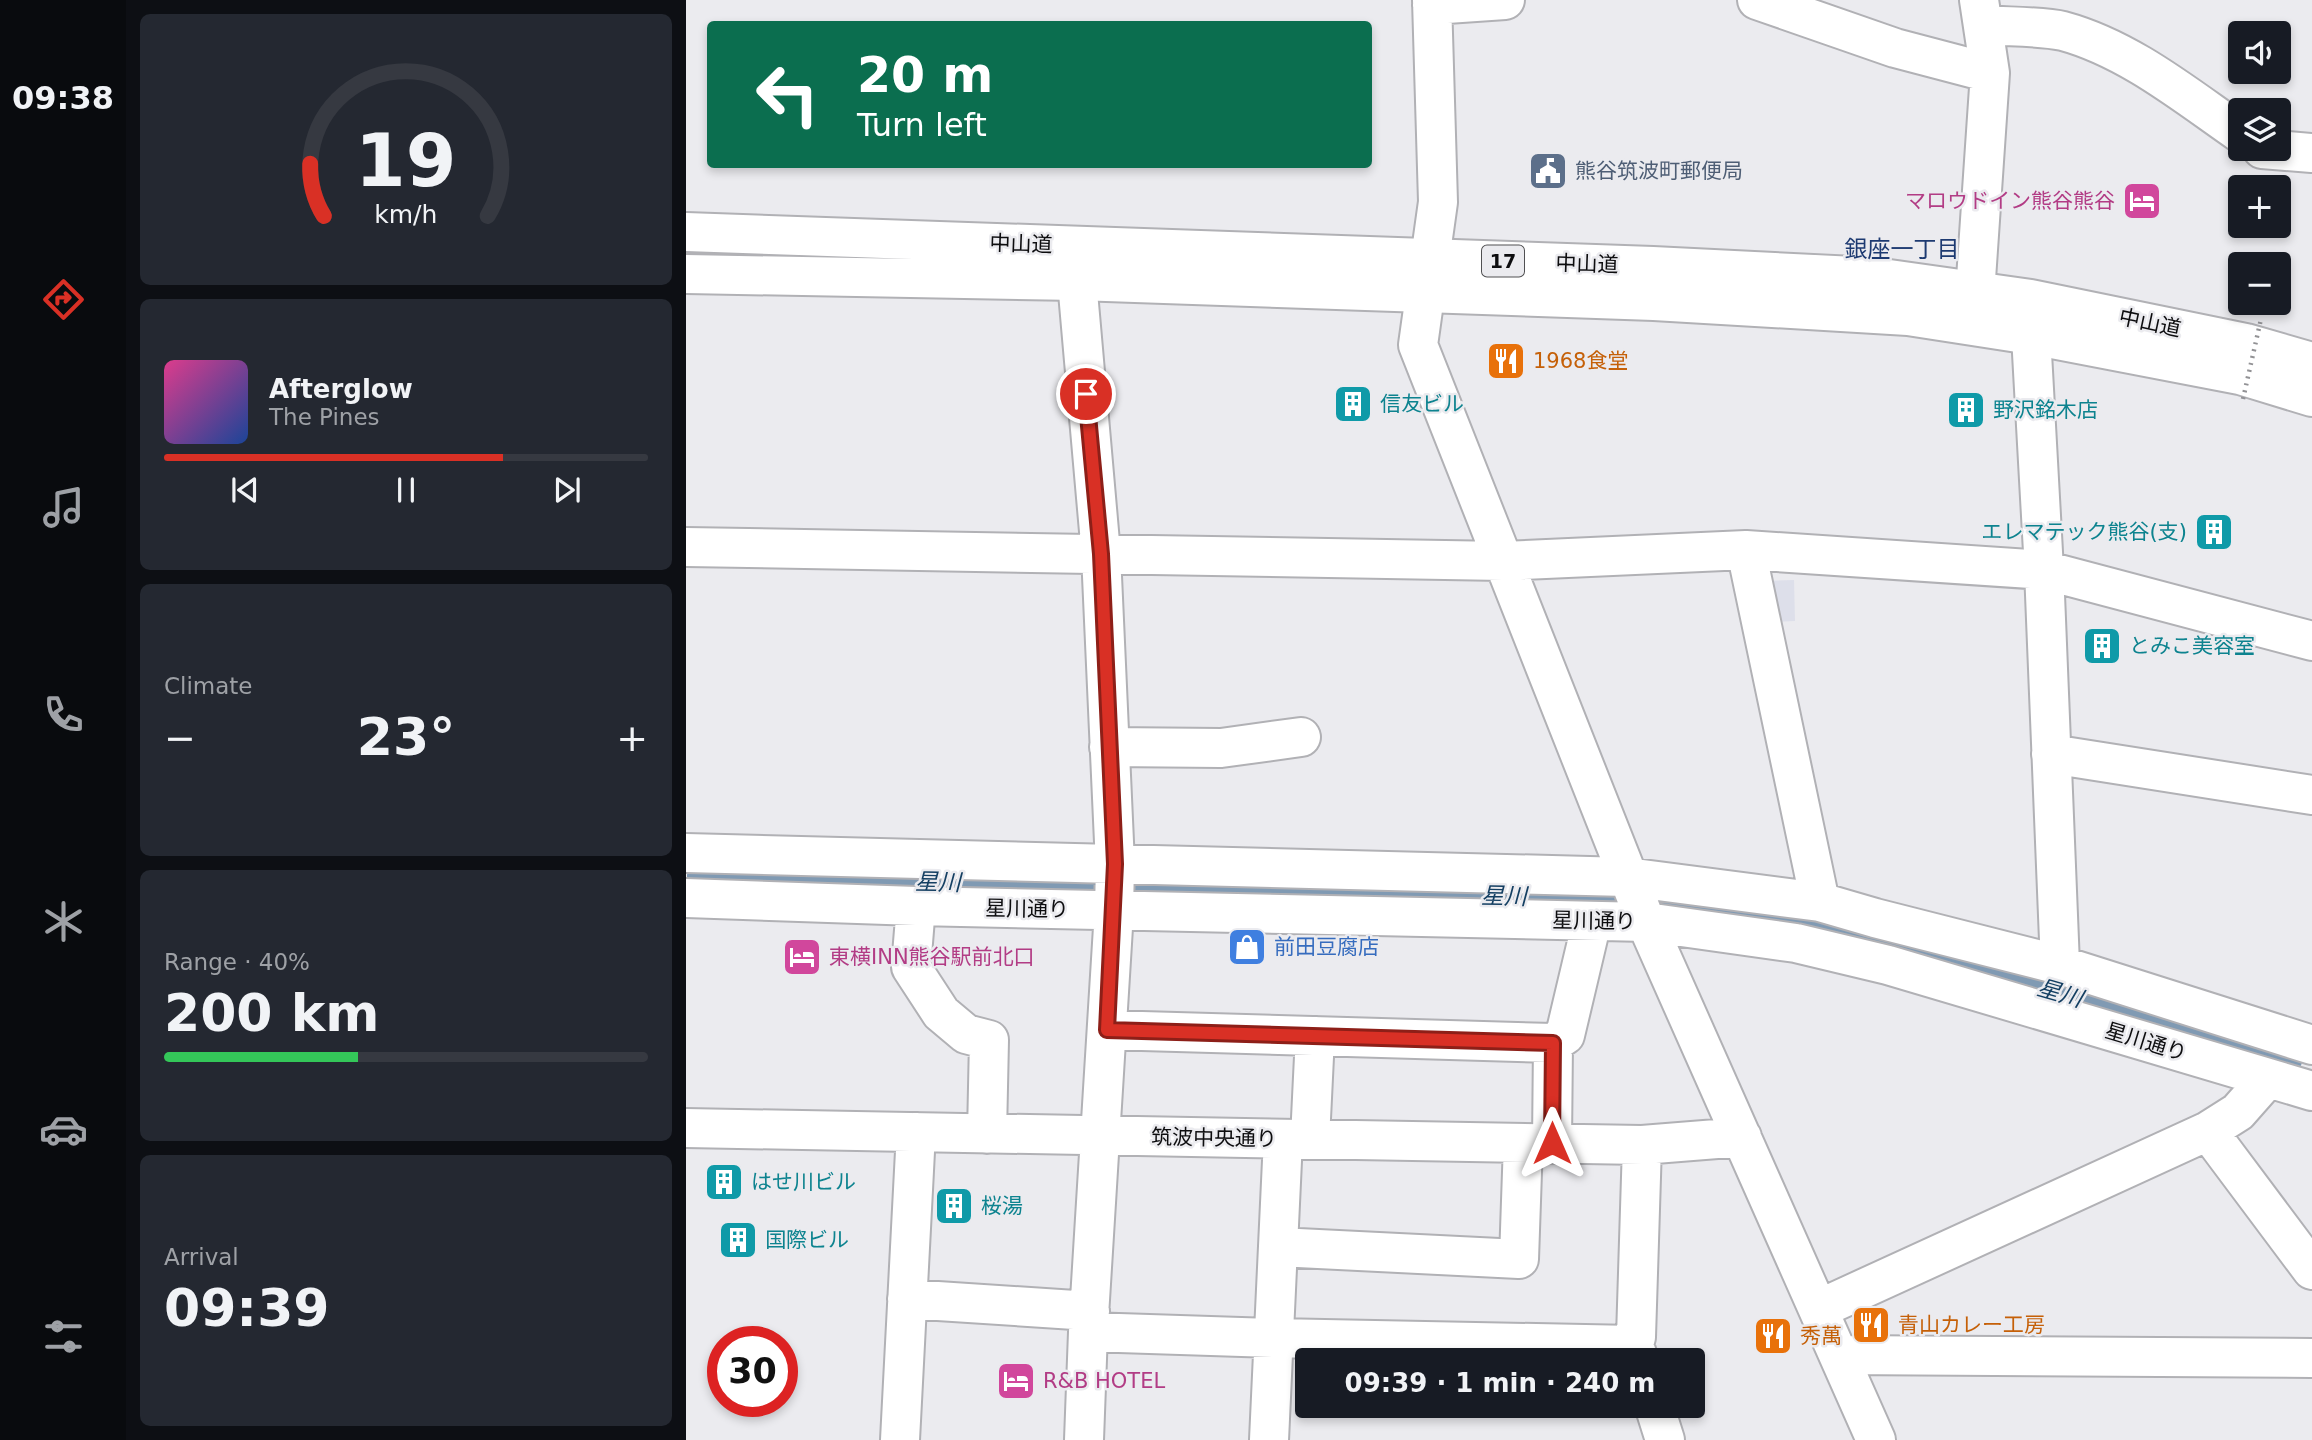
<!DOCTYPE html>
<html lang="en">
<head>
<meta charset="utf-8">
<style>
	body { margin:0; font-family:"DejaVu Sans","Noto Sans JP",sans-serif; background:#242831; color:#f1f3f6; height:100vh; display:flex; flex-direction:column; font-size:26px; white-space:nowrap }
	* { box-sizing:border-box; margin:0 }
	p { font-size:23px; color:#9ea1a6 }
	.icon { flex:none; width:38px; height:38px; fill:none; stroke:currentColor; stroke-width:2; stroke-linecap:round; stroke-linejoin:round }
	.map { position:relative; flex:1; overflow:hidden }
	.drawer { display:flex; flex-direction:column; gap:14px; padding:14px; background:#0d0f14; width:560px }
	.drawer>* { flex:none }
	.banner { position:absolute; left:21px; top:21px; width:665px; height:147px; border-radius:7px; box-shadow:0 4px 10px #0003; background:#0b6e4f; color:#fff; overflow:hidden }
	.controls { position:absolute; left:1542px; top:21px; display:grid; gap:14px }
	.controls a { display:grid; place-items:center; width:63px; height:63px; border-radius:7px; background:#171b24; box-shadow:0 4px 10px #0003; font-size:35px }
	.speed { position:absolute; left:21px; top:1326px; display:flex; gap:14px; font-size:35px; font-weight:700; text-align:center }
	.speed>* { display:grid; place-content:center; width:91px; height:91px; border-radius:50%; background:#171b24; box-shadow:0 4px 10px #0003; line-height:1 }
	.speed .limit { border:10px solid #d22; background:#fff; color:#111 }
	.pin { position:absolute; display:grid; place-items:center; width:60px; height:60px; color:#fff; margin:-30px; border:4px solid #fff; border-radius:50%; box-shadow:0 2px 7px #0007 }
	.me { position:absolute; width:77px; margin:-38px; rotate:0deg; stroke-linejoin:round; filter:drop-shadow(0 0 5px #0008) }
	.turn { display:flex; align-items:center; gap:24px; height:147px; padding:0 35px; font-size:32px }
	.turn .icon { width:91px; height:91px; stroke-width:2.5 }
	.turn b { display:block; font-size:49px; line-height:60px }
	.big { font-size:52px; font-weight:800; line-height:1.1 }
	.drawer .widget { flex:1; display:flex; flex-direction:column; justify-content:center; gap:10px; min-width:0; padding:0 24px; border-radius:10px; background:#242831 }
	.drawer .dial { align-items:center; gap:0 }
	.dial svg { height:182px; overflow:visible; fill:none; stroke:#363941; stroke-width:7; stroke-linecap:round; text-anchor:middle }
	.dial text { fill:#f1f3f6; stroke:none }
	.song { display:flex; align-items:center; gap:21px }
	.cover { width:84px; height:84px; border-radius:10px; background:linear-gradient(135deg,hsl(330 70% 55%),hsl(220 70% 35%)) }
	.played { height:7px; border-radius:4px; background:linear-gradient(90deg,#d93025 70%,#363941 70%) }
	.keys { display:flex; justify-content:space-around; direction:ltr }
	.heat { display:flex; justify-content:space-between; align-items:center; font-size:38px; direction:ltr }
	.charge { height:10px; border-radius:5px; background:linear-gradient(90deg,#34c759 40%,#363941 0) }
	.trip { position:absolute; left:609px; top:1348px; width:410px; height:70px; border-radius:7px; background:#171b24; box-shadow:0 4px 10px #0003; font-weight:800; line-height:70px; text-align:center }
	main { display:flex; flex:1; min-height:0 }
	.tabs { display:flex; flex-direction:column; width:126px; justify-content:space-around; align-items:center; background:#090b0e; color:#9ea1a6 }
	.tabs .icon { width:49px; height:49px }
	.tabs .selected { color:#d93025 }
	.tabs b { font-size:32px; color:#f1f3f6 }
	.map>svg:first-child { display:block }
	.built { fill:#dddfea }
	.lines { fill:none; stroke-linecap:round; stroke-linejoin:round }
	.river { stroke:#809ab3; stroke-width:58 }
	.minor-casing { stroke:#b1b1b5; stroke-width:42 }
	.highway-casing { stroke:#b1b1b5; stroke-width:42 }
	.minor { stroke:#fff; stroke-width:38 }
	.highway { stroke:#fff; stroke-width:38 }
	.path-bridge { stroke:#929295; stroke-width:4.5; stroke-dasharray:2 5; stroke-linecap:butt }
	.route-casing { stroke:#8d1f18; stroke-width:18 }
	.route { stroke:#d93025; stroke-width:12 }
	.labels { text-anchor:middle; stroke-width:5; stroke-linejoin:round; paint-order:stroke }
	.shield { fill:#ebebef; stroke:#505052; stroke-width:2 }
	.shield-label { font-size:19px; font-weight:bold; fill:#0d0d0f }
	.service-label { font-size:21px; fill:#4e5e75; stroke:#ebebef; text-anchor:start }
	.hotel-label { font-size:21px; fill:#b23c85; stroke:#ebebef; text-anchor:start }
	.street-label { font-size:21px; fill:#0d0d0f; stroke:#ebebef }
	.food-label { font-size:21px; fill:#c56008; stroke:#ebebef; text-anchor:start }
	.culture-label { font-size:21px; fill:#0d838f; stroke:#ebebef; text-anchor:start }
	.shop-label { font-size:21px; fill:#366cbe; stroke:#ebebef; text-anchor:start }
	.neighbourhood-label { font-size:23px; fill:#1d3a71; stroke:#ebebef }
	.water-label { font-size:23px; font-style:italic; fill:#143f62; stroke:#ebebef }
</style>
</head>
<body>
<main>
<nav class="tabs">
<b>09:38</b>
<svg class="icon selected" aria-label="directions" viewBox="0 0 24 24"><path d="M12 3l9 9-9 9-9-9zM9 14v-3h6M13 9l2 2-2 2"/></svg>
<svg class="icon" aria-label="music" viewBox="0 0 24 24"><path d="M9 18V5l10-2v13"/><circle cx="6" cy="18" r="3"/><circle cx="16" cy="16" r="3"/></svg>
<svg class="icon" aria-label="phone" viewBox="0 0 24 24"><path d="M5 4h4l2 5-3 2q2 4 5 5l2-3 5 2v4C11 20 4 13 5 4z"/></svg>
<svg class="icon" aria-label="climate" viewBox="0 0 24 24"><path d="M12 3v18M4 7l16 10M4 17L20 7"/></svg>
<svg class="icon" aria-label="car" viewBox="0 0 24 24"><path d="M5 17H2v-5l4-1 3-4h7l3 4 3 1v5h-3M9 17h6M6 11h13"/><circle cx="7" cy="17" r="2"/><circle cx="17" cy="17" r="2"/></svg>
<svg class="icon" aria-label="filters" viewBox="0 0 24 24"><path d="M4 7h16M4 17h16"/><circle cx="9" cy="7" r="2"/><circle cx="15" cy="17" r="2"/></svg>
</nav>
<section class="drawer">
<div class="widget dial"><svg viewBox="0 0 100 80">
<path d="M14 69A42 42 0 1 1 86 69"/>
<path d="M14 69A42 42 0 0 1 8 46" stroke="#d93025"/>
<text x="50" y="56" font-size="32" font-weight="700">19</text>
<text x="50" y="72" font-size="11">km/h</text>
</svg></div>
<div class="widget">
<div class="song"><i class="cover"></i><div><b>Afterglow</b><p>The Pines</p></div></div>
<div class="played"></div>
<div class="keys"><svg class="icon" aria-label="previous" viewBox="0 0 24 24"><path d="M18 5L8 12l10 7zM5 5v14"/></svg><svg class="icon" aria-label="pause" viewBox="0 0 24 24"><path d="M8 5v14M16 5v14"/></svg><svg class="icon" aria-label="next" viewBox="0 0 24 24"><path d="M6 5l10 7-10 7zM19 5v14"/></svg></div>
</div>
<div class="widget"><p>Climate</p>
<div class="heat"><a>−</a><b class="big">23°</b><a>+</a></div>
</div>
<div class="widget"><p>Range · 40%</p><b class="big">200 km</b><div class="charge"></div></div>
<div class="widget"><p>Arrival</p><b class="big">09:39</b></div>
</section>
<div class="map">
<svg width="1626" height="1440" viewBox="0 0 1626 1440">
	<rect width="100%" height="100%" fill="#ebebef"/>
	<!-- built -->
	<path class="built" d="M1108 580 1109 621 1083 622 1082 581Z"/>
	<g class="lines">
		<!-- river -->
		<path class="river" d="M30 876 944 899 1174 936 1588 1055"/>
		<defs>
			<path id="minor" d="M746 0 752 202 732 345 960 922 1190 1440
				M1071 0 1209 48 1304 73
				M746 5 819 0
				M1297 25C1321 27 1355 26 1377 31 1443 49 1499 95 1554 133
				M1576 149 1626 153
				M391 281 415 554 429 864 428 911 402 1332 398 1440
				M1287 323 1304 73 1293 0
				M1345 335 1358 570 1374 965
				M0 547 817 561 1060 550 1358 570 1626 641
				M1060 550 1134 902
				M423 747 535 748 615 737
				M1365 754 1626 795
				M0 853 941 877 1134 902 1189 918 1374 965 1626 1045
				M0 898 230 906 960 922 1110 943 1202 965 1626 1091
				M230 906 225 967 255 1013 280 1034 303 1040 301 1134
				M421 1030 867 1043 879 1035 906 921
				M0 1128 956 1145 1056 1137
				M1522 1131 1626 1270
				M624 1139 629 1036
				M866 1143 867 1043
				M592 1247 833 1259 837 1143
				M221 1299 404 1311
				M1133 1309 1522 1131 1552 1112 1582 1078
				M402 1332 588 1338 948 1345
				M1154 1355 1626 1358
				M953 1360 948 1345 950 1337 956 1145
				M968 1405 979 1440
				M214 1440 230 1132
				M583 1440 597 1139"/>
			<path id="highway" d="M0 232 967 266 1189 277 1345 299 1560 343 1626 362
				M0 274 391 281 968 301 1222 316 1345 335 1554 375 1626 397"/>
		</defs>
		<!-- minor casing -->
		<use href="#minor" class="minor-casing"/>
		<!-- highway casing -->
		<use href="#highway" class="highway-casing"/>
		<!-- minor -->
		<use href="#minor" class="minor"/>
		<!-- highway -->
		<use href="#highway" class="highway"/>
		<!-- path-bridge -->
		<path class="path-bridge" d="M1557 399 1575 319"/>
	</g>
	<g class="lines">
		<defs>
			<path id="route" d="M400 394 415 554 429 864 421 1030 867 1043 866 1143"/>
		</defs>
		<!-- route casing -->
		<use href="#route" class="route-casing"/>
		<!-- route -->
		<use href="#route" class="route"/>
	</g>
	<!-- icons -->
	<defs>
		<symbol id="civic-square" viewBox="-11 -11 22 22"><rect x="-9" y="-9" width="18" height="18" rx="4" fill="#5c6f8a" stroke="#ebebef"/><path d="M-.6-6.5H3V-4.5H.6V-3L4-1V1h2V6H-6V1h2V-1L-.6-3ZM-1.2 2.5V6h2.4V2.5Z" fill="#fff"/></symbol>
		<symbol id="hotel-square" viewBox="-11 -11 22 22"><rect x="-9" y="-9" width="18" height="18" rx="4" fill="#d1479c" stroke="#ebebef"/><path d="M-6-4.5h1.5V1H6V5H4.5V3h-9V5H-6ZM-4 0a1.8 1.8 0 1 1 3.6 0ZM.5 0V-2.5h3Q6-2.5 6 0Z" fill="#fff"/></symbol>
		<symbol id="restaurant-square" viewBox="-11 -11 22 22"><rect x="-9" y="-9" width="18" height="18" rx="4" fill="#e8710a" stroke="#ebebef"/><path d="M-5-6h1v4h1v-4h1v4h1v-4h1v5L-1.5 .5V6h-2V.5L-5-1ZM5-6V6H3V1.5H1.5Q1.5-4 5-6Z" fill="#fff"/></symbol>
		<symbol id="building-square" viewBox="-11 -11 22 22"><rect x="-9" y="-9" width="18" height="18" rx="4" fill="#0f9aa8" stroke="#ebebef"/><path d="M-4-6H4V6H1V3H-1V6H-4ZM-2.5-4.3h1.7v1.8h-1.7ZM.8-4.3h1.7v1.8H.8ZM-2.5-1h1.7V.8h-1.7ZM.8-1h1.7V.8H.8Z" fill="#fff"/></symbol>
		<symbol id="shop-square" viewBox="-11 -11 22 22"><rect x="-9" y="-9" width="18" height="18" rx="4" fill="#3f7fe0" stroke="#ebebef"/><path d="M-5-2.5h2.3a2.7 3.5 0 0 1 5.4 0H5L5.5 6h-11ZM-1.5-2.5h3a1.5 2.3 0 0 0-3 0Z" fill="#fff"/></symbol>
	</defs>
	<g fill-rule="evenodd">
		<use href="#civic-square" x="840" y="149" width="44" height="44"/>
		<use href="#hotel-square" x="1434" y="179" width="44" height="44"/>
		<use href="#restaurant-square" x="798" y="339" width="44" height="44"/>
		<use href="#building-square" x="645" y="382" width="44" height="44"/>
		<use href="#building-square" x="1258" y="388" width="44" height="44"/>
		<use href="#building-square" x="1506" y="510" width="44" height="44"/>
		<use href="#building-square" x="1394" y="624" width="44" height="44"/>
		<use href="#shop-square" x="539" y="925" width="44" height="44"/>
		<use href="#hotel-square" x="94" y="935" width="44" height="44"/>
		<use href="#building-square" x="16" y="1160" width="44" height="44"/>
		<use href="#building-square" x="246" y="1184" width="44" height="44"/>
		<use href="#building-square" x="30" y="1218" width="44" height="44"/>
		<use href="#restaurant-square" x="1163" y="1303" width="44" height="44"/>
		<use href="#restaurant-square" x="1065" y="1314" width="44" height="44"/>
		<use href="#hotel-square" x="308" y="1359" width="44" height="44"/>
	</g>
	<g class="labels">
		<!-- shield labels -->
		<rect class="shield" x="796" y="245.5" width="42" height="31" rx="5"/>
		<g class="shield-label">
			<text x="817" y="268">17</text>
		</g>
		<!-- service labels -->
		<g class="service-label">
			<text x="889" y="178">熊谷筑波町郵便局</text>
		</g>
		<!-- hotel labels -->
		<g class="hotel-label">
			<text x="1429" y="208" text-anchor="end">マロウドイン熊谷熊谷</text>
			<text x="143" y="964">東横INN熊谷駅前北口</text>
			<text x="357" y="1388">R&amp;B HOTEL</text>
		</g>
		<!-- street labels -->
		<g class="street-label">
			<text transform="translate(335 244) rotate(2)" y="7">中山道</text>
			<text transform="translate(901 264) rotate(2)" y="7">中山道</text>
			<text transform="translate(1464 323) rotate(12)" y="7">中山道</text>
			<text transform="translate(341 909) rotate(1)" y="7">星川通り</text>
			<text transform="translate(908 921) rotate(1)" y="7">星川通り</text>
			<text transform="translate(1460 1042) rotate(17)" y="7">星川通り</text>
			<text transform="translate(528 1138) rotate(1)" y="7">筑波中央通り</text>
		</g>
		<!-- food labels -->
		<g class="food-label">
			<text x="847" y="368">1968食堂</text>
			<text x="1212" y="1332">青山カレー工房</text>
			<text x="1114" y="1343">秀萬</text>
		</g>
		<!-- culture labels -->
		<g class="culture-label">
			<text x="694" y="411">信友ビル</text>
			<text x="1307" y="417">野沢銘木店</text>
			<text x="1501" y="539" text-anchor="end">エレマテック熊谷(支)</text>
			<text x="1443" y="653">とみこ美容室</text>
			<text x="65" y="1189">はせ川ビル</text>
			<text x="295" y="1213">桜湯</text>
			<text x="79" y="1247">国際ビル</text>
		</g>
		<!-- shop labels -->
		<g class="shop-label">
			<text x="588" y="954">前田豆腐店</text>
		</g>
		<!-- neighbourhood labels -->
		<g class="neighbourhood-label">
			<text x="1216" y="257">銀座一丁目</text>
		</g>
		<!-- water labels -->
		<g class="water-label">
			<text transform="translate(252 882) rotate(1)" y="8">星川</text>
			<text transform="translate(818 896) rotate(1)" y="8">星川</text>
			<text transform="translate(1374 993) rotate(16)" y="8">星川</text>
		</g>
	</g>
</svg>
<div class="controls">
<a><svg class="icon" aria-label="sound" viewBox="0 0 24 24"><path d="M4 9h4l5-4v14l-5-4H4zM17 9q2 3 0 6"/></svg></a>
<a><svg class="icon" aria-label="layers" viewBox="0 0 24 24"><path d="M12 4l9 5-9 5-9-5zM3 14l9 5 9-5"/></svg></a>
<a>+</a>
<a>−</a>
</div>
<div class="speed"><div class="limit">30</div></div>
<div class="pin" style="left:400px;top:394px;background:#d93025"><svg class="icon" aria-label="arrive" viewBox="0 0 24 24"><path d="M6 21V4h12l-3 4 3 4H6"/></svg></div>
<svg class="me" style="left:866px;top:1143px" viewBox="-20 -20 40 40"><path d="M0-17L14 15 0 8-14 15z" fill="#d93025" stroke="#fff" stroke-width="4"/></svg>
<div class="trip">09:39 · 1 min · 240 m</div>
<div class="banner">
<div class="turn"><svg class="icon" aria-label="left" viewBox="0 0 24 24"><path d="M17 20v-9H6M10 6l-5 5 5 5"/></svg><div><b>20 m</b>Turn left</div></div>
</div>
</div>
</main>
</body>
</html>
